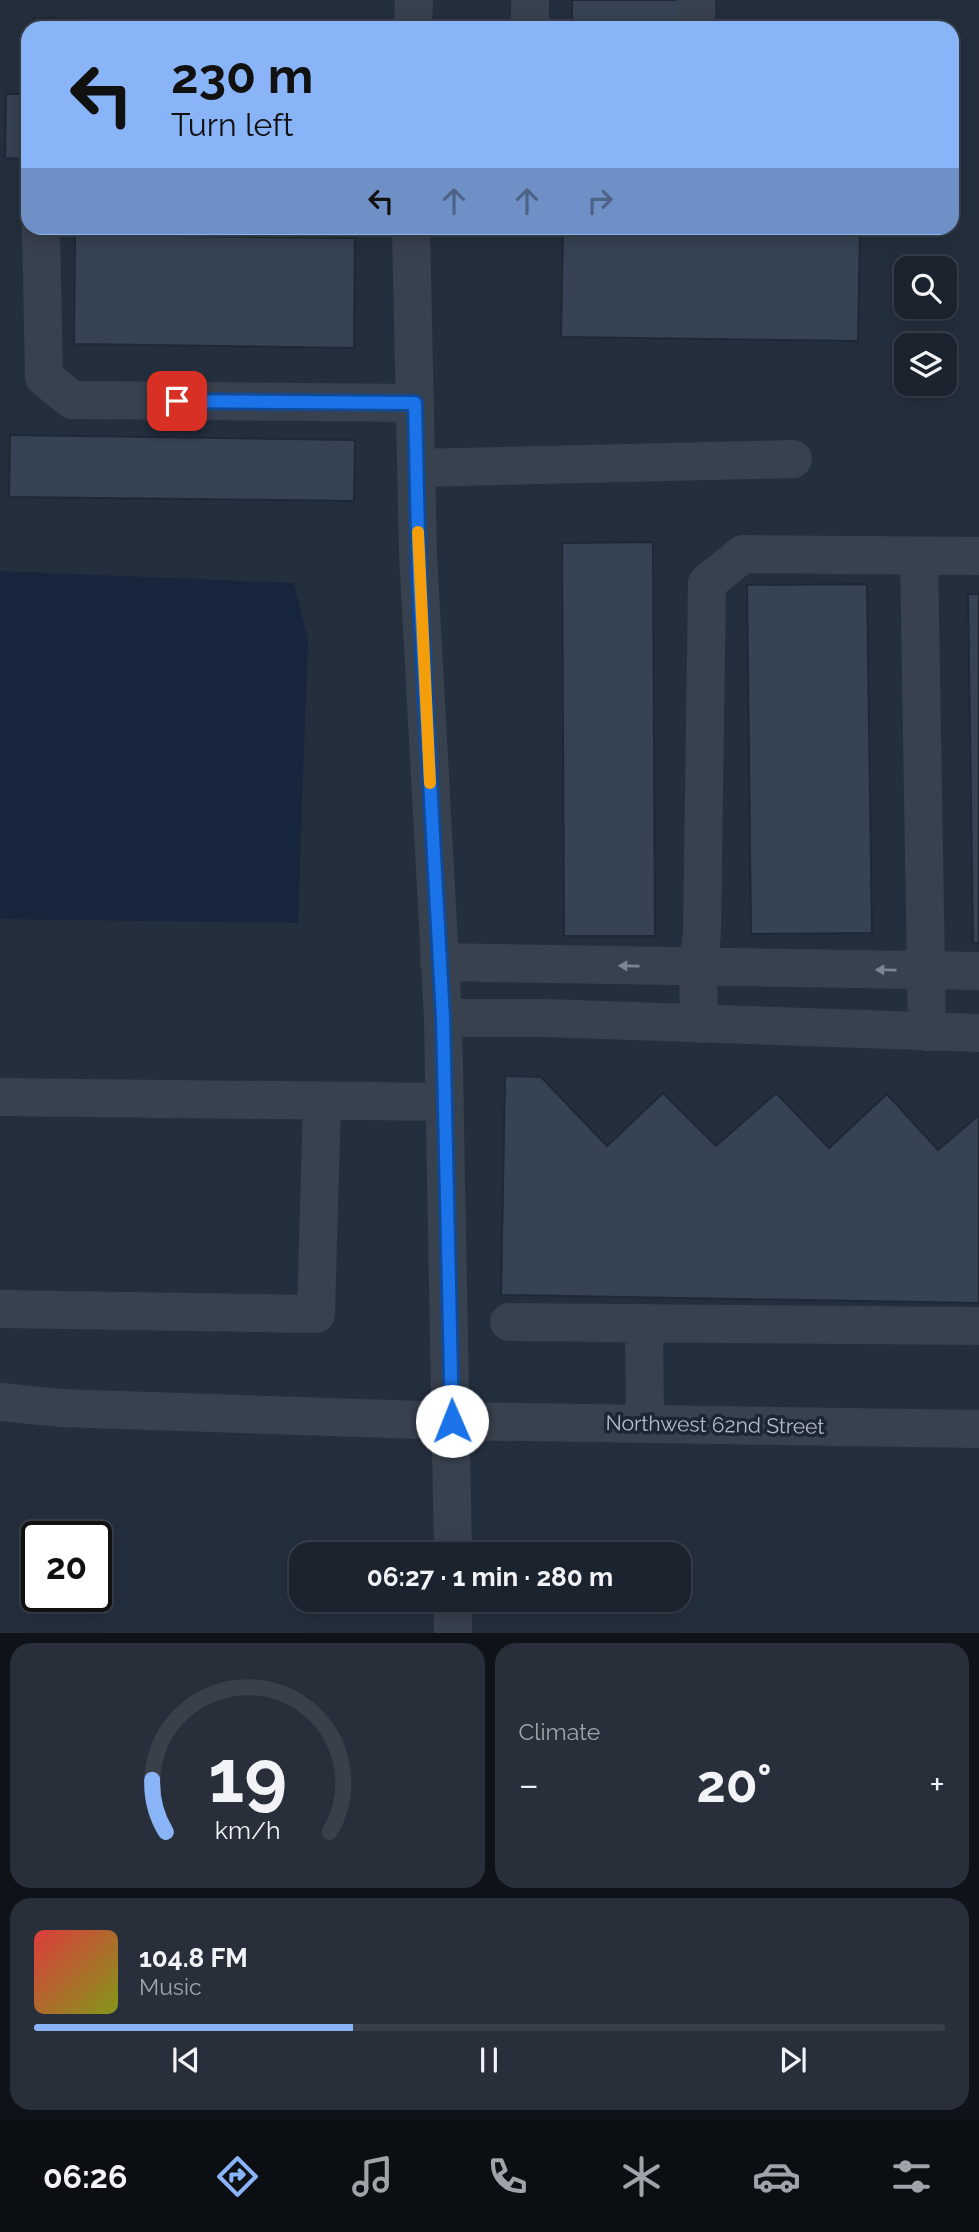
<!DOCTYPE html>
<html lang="en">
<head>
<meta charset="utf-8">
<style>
	body { margin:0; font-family:Raleway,sans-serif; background:#282f3a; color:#f1f3f6; height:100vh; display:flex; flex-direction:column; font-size:26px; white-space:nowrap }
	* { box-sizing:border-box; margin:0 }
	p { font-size:23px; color:#a0a4aa }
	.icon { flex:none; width:38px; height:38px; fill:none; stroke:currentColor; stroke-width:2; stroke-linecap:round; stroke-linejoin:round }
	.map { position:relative; height:1633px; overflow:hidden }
	.side { display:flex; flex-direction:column; gap:10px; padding:10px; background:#0f1319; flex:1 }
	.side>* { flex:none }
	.top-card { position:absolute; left:21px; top:21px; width:938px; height:214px; border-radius:21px; box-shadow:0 4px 18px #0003,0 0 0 2px #39404a; background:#8ab4f8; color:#111; overflow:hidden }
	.buttons { position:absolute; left:894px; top:256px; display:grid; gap:14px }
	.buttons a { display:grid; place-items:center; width:63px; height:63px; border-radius:14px; background:#1b232e; box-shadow:0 4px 18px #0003,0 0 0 2px #39404a; font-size:35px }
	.speed { position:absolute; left:21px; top:1521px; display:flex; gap:14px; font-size:35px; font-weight:700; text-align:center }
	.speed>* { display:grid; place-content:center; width:91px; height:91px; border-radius:50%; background:#1b232e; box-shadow:0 4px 18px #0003,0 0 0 2px #39404a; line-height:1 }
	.speed .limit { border:4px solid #111; border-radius:10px; background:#fff; color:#111 }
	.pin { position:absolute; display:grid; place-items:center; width:60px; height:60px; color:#fff; margin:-30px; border-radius:14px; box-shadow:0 4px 10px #0006 }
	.me { position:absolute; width:77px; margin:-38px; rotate:359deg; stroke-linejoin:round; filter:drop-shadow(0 0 5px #0008) }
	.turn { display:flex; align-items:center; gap:24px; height:147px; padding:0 35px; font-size:32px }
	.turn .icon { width:91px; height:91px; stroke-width:2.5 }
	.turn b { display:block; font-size:49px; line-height:60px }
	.lanes { display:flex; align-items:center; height:66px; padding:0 35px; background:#0003; justify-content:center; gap:35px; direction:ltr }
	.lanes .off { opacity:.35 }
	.big { font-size:52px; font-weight:700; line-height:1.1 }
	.side .widget { flex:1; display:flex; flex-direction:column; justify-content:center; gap:10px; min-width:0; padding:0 24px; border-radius:21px; background:#282f3a }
	.side .dial { align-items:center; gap:0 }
	.dial svg { height:182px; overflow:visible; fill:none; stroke:#39404a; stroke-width:7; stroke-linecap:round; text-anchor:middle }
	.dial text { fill:#f1f3f6; stroke:none }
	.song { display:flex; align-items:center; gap:21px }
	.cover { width:84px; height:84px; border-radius:10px; background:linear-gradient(135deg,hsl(0 70% 55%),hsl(70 70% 35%)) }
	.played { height:7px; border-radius:4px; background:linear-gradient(90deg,#8ab4f8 35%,#39404a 35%) }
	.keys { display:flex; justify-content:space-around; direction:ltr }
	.heat { display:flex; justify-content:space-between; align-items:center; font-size:38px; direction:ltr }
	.side .tiles { flex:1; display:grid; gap:10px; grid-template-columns:1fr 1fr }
	.widget:last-child { grid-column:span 2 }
	.trip { position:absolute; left:289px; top:1542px; width:402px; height:70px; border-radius:21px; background:#1b232e; box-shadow:0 4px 18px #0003,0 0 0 2px #39404a; font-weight:700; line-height:70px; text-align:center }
	.menu { display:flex; height:112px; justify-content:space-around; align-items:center; background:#0b0e12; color:#a0a4aa }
	.menu .icon { width:49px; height:49px }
	.menu .current { color:#8ab4f8 }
	.menu b { font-size:32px; color:#f1f3f6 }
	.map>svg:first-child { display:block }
	.water { fill:#17263c }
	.building { fill:#364354; stroke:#1f2835; stroke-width:2 }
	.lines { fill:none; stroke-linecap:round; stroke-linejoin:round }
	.minor { stroke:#38414e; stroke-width:38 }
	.oneway { fill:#7c8592 }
	.route-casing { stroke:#114b97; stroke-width:18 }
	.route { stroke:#1a73e8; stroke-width:12 }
	.slow { stroke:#f59e0b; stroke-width:12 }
	.labels { text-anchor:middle; stroke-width:7; stroke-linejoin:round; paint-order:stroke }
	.street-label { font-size:21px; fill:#b4bcc9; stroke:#1d2633 }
</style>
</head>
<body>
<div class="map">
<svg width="979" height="1634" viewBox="0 0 979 1634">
	<rect width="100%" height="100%" fill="#242f3e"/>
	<!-- water -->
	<path class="water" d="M0 571 294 583 308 638 298 923 0 919Z"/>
	<!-- building -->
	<path class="building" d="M572 0H683V28H572Z
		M34 18 119 21V28H33Z
		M6 94H28V159L5 158Z
		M563 228H860L858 341 561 337Z
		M75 235 355 238 354 348 74 344Z
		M10 435 355 440 354 501 9 497Z
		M653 542 655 936H564L562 543Z
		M867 584 872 933 751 934 747 585Z
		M968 594H979V943H973Z
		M505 1076 541 1077 607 1146 663 1093 716 1146 776 1093 829 1148 887 1094 938 1150 979 1115V1303L501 1295Z"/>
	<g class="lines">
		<!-- minor -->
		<path class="minor" d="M413 28 414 0
			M530 28V0
			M696 28V0
			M41 228 44 377 72 400 415 403
			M411 228 418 554 443 1018 453 1554
			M416 468 793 459
			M919 556 927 1032
			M439 962 979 971
			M443 1018H545L979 1033
			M699 1024 698 967 702 933 707 583 743 554 979 556
			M0 1097 445 1102
			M0 1309 316 1314 322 1101
			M509 1322 979 1326
			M644 1323 645 1424
			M0 1402 60 1408 452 1421 979 1429
			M453 1600V1634"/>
	</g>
	<!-- one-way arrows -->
	<defs><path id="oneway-solid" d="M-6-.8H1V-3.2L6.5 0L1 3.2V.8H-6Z" transform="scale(1.75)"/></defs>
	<g class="oneway">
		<use href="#oneway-solid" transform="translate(629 966) rotate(-179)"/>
		<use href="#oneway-solid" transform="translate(886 970) rotate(-179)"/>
	</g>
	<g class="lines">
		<defs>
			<path id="route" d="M177 401 415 403 419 581 443 1018 452 1421"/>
		</defs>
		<!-- route casing -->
		<use href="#route" class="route-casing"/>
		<!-- route -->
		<use href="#route" class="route"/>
		<!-- slow -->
		<path class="slow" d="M418 532 430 783"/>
	</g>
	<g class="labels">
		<!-- street labels -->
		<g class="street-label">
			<text transform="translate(715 1425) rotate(1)" y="7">Northwest 62nd Street</text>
		</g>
	</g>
</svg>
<div class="buttons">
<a><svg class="icon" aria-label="search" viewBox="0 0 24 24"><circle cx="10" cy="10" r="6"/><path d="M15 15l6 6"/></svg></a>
<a><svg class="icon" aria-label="layers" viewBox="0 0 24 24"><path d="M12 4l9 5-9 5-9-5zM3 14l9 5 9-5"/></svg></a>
</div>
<div class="speed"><div class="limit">20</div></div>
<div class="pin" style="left:177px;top:401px;background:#d93025"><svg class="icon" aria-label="arrive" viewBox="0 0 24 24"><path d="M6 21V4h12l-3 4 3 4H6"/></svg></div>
<svg class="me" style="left:452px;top:1421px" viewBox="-20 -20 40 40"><circle r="19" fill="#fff"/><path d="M0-13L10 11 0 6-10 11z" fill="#1a73e8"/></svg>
<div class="trip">06:27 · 1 min · 280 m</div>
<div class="top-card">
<div class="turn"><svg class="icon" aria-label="left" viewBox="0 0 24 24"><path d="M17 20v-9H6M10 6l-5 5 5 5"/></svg><div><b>230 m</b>Turn left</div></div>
<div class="lanes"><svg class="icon" aria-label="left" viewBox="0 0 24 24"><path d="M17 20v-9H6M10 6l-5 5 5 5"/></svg><svg class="icon off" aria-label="ahead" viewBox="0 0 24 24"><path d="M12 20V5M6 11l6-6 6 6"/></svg><svg class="icon off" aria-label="ahead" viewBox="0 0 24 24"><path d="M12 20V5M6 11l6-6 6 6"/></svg><svg class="icon off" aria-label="right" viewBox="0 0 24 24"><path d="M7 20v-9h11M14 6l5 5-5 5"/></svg></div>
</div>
</div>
<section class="side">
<div class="tiles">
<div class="widget dial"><svg viewBox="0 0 100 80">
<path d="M14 69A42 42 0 1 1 86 69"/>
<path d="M14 69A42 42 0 0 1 8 46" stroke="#8ab4f8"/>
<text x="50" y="56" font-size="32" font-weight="700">19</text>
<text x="50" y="72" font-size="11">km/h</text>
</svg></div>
<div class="widget"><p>Climate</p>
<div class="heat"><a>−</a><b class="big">20°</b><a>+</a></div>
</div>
<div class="widget">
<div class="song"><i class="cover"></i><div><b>104.8 FM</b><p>Music</p></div></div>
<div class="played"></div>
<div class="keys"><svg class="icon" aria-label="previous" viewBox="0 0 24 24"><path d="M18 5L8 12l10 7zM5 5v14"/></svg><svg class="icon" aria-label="pause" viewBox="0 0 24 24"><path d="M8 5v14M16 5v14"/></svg><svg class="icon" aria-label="next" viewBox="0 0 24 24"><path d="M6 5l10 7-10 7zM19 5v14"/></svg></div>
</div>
</div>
</section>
<nav class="menu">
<b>06:26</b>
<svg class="icon current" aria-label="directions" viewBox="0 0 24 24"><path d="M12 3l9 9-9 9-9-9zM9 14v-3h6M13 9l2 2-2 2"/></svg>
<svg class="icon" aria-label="music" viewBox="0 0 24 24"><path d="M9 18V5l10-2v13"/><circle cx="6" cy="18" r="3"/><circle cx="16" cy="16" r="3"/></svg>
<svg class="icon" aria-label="phone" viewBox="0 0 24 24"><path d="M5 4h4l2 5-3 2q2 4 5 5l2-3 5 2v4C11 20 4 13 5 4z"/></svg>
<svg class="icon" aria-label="climate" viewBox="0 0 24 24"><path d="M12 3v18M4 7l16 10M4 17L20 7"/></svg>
<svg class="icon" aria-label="car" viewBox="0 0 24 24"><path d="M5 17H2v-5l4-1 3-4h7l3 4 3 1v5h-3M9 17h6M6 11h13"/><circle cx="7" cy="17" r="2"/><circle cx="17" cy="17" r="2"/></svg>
<svg class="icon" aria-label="filters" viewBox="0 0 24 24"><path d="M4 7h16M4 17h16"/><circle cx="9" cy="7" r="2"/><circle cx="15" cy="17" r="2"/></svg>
</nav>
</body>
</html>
